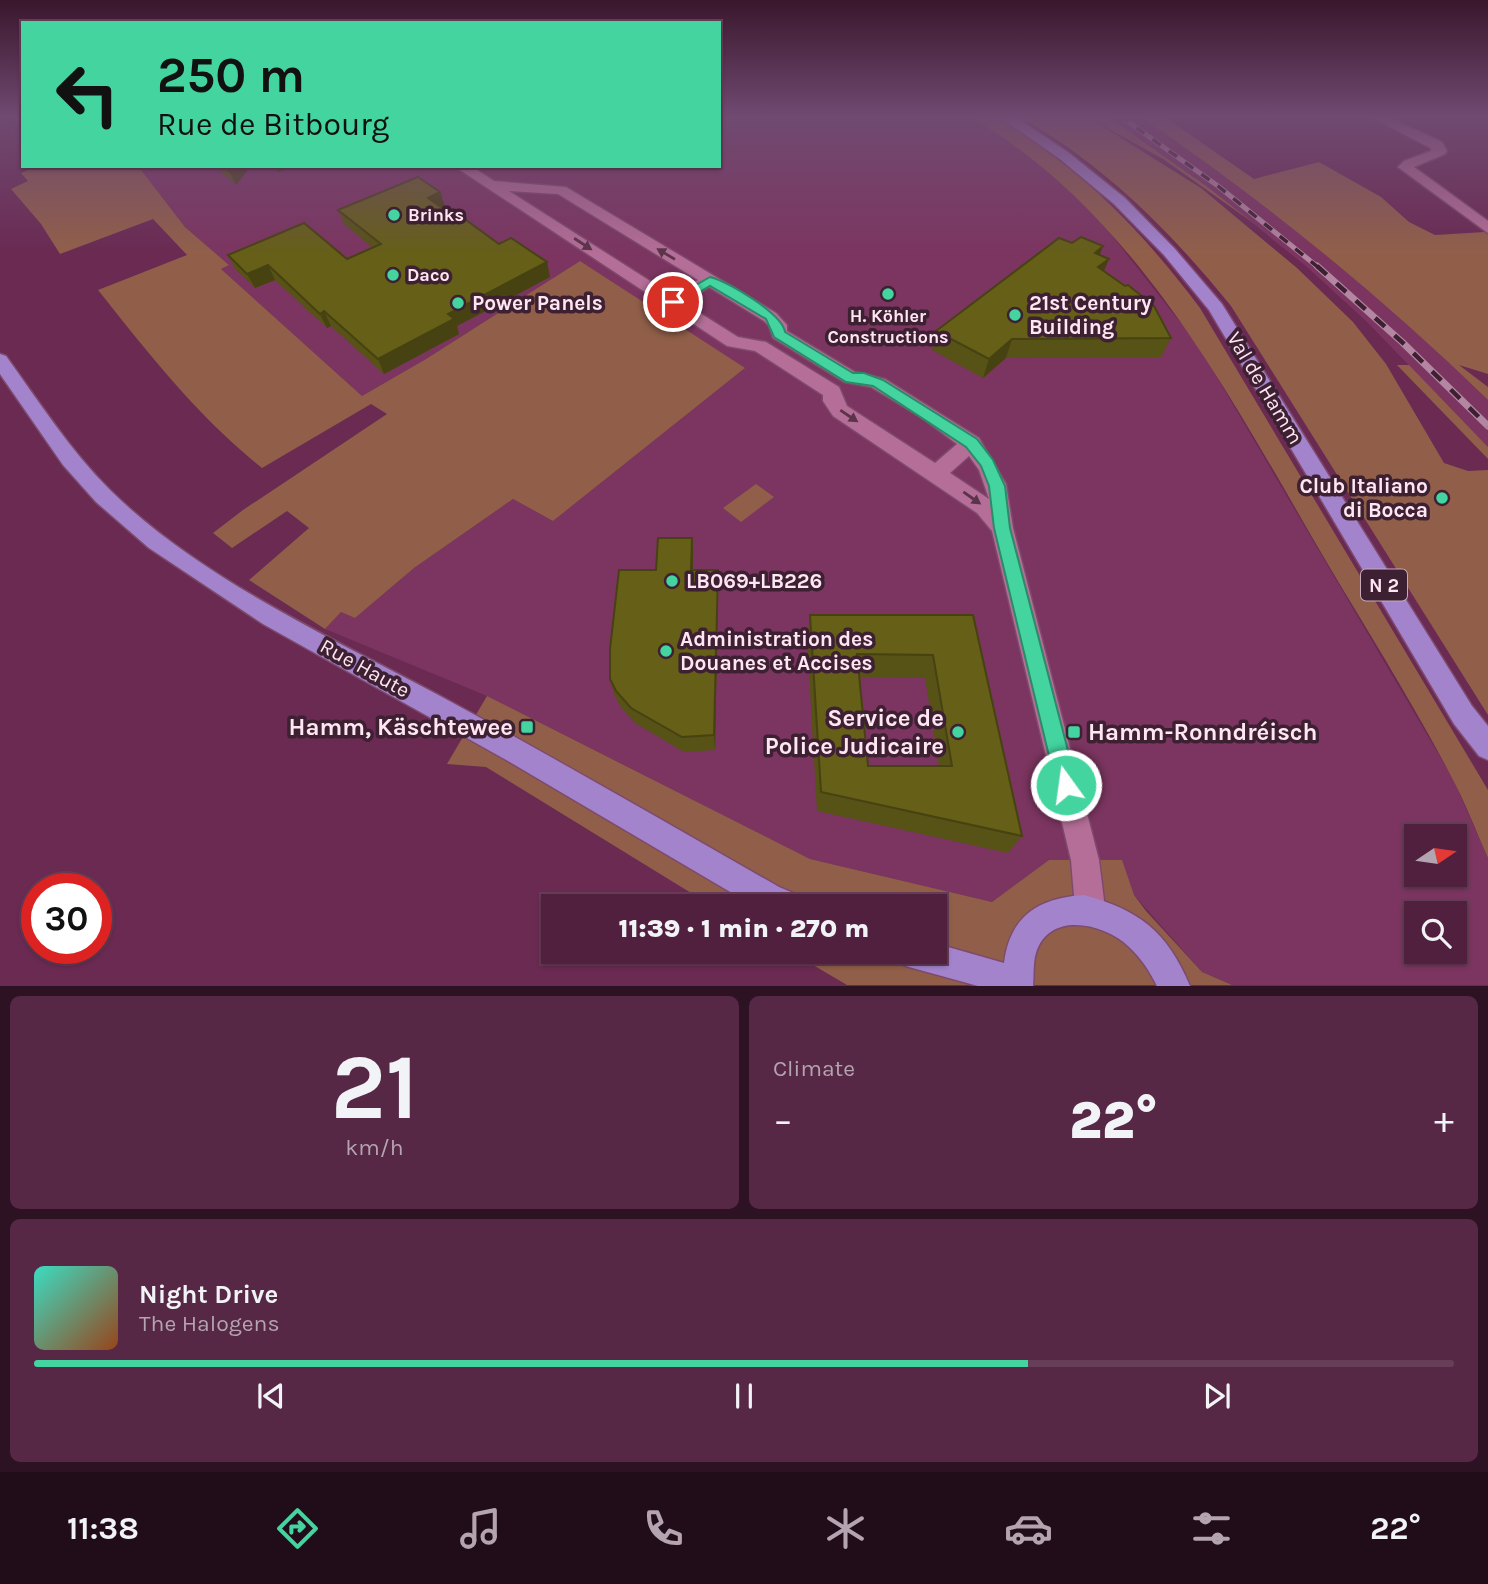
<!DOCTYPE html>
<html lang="en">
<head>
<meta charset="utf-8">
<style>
	body { margin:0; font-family:Karla,sans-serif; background:#562845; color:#f1f3f6; height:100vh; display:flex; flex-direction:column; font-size:26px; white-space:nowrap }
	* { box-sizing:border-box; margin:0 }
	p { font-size:23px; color:#b4a3b0 }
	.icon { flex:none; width:38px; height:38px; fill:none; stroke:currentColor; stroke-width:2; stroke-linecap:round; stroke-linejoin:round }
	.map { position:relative; height:986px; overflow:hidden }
	.drawer { display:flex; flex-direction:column; gap:10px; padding:10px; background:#2c1222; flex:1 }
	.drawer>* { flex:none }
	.banner { position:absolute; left:21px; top:21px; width:700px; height:147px; border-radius:0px; box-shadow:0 2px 5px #0004,0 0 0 2px #673e58; background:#43d4a0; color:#111; overflow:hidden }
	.needle { width:46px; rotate:77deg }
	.controls { position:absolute; left:1404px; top:824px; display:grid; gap:14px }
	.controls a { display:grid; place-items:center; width:63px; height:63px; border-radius:0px; background:#50203e; box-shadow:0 2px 5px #0004,0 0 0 2px #673e58; font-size:35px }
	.speed { position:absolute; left:21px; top:873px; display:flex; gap:14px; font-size:35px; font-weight:700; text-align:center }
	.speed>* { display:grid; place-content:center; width:91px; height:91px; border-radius:50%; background:#50203e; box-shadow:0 2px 5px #0004,0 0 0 2px #673e58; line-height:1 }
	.speed .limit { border:10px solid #d22; background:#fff; color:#111 }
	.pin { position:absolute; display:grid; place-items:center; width:60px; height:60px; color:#fff; margin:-30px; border:4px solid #fff; border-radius:50%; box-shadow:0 2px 7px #0007 }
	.me { position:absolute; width:77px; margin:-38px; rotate:346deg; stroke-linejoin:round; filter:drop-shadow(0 0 5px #0008) }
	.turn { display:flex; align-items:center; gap:24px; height:147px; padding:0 21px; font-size:32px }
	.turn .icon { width:91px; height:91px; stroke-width:2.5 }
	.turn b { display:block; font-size:49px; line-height:60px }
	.big { font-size:52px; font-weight:800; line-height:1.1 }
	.drawer .widget { flex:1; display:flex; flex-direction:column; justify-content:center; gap:10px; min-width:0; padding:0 24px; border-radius:10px; background:#562845 }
	.drawer .dial { align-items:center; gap:0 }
	.dial b { font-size:91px; line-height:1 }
	.song { display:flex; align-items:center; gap:21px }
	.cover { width:84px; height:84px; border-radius:10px; background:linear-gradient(135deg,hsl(170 70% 55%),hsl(20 70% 35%)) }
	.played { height:7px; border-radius:4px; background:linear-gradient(90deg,#43d4a0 70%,#673e58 70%) }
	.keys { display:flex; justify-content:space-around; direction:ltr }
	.heat { display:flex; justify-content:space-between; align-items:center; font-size:38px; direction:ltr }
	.drawer .tiles { flex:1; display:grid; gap:10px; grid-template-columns:1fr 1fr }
	.widget:last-child { grid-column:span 2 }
	.trip { position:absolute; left:541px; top:894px; width:406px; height:70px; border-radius:0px; background:#50203e; box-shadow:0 2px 5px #0004,0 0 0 2px #673e58; font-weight:800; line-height:70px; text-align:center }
	.menu { display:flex; height:112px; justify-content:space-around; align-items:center; background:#200d19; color:#b4a3b0 }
	.menu .icon { width:49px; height:49px }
	.menu .selected { color:#43d4a0 }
	.menu b { font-size:32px; color:#f1f3f6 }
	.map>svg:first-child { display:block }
	.built { fill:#7b3560; fill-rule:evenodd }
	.green { fill:#915f49 }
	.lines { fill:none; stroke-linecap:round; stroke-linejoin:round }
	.minor-casing { stroke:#7e4a6c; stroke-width:3 }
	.major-casing { stroke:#7e4a6c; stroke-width:3 }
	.minor { fill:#b46e97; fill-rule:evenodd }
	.major { fill:#a283cc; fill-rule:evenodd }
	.rail-far1-casing { stroke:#b386a1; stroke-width:5 }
	.rail-casing { stroke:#b386a1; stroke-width:7 }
	.rail-far1 { stroke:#3d2031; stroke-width:3.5; stroke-dasharray:10; stroke-linecap:butt }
	.rail { stroke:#3d2031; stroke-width:4.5; stroke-dasharray:13; stroke-linecap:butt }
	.wall { fill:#575215; fill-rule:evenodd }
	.shaded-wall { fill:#474211 }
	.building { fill:#655f18; stroke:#474211; stroke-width:2; fill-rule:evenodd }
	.oneway { fill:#5b344a }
	.route { fill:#43d4a0; stroke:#2c8a68; stroke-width:2 }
	.poi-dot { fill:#43d4a0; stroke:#3d2031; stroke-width:2.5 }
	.labels { text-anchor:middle; stroke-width:7; stroke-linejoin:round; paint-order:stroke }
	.far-poi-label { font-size:18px; font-weight:bold; fill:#ffe6f3; stroke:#3d2031; text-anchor:start }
	.shield { fill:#3d2031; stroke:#c5abb9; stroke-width:2 }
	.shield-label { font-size:19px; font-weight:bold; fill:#ffe6f3 }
	.poi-label { font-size:21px; font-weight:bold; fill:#ffe6f3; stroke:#3d2031; text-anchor:start }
	.street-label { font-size:21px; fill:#ffe6f3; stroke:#3d2031 }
	.near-poi-label { font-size:24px; font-weight:bold; fill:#ffe6f3; stroke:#3d2031; text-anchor:end }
</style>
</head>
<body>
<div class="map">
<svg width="1488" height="986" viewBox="0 0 1488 986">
	<rect width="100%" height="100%" fill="#6a2a52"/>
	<!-- built -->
	<path class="built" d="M719 116H969L1006 137 1062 182 1099 219 1198 345 1452 777 1488 858V985H1232L1202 972 1134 895 1049 860 992 902 810 859 487 696 325 629 341 612 355 618 414 568 513 499 553 521 744 369 580 261 426 359 362 396 221 269 229 265 185 227 138 166H719ZM1416 836H1454V875H1416ZM1416 914H1454V952H1416Z
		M1107 116H1140L1215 167 1282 219 1404 320 1488 400V447L1367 322 1307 267 1209 188Z"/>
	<!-- green -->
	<path class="green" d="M969 116C975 116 984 115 990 116 1004 120 1020 133 1032 141 1099 186 1151 243 1200 308L1488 790V858C1476 831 1465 802 1451 776 1413 703 1368 632 1326 561 1231 399 1137 213 969 116Z
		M1018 116H1107L1209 188 1252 222 1163 159 1089 118 1201 188 1297 268 1353 322 1386 364 1444 463 1468 471 1488 470V715L1231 306C1170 231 1104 164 1018 116Z
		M1140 116H1163L1254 179 1319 162 1381 197 1409 222 1435 235 1485 232 1488 234V374L1459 365 1488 387V400C1380 295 1264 201 1140 116Z
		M36 166H116L119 169 138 166 185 227 229 265 221 269 362 396 426 359 580 261 745 368 553 521 513 499 414 568 355 618 341 612 325 629 249 580 309 528 287 511 232 548 213 533 243 510 387 414 371 404 262 468C198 417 149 354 98 290L187 255 153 219 60 254 41 224 11 189 28 181 21 173Z
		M1397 365H1409L1488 447V459Z
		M756 484 774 497 741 522 723 508Z
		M487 696 810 859 992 902 1049 860H1122L1134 895 1146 911 1202 972 1232 985H847L791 952H934V906H706L696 896 486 767 447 764Z"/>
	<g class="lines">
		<defs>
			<path id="minor" d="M1369 116H1386L1442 142 1447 151 1445 154 1414 167 1488 221V233L1398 167 1404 161 1431 151V148Z
				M454 166H471L494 181 566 187 776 313 787 325V331L855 372 885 379 979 438 1006 484 1013 528 1099 860 1105 908 1101 919 1090 923 1079 919 1075 908 1071 860 992 531 977 513 833 416 823 401V395L755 351 727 346ZM509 191 558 194 698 280 672 295ZM709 287 764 321 769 326 773 338 844 382 871 387 922 418 957 444 935 463 847 406 839 387 766 342 738 337 684 303ZM969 456 979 470 989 499 950 473Z"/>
			<path id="major" d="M998 116H1014L1069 153 1125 198 1175 249 1222 304 1472 706 1488 726V760L1479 756 1454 724 1209 310 1164 255 1114 204 1060 159Z
				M0 354 6 356C39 402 70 450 110 490 199 578 332 638 442 697 555 758 667 823 779 887L798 895 802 906H754L508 761 263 624 149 548 96 502 63 465 0 374Z
				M1084 895C1139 910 1167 931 1190 986H1157C1149 970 1141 958 1128 946 1103 923 1049 911 1036 953 1033 962 1034 975 1033 986H978L909 967 898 963 894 952H934V943L1004 963C1010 916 1038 898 1084 895Z"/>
		</defs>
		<!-- minor casing -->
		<use href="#minor" class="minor-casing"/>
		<!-- major casing -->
		<use href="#major" class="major-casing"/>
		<!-- minor -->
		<use href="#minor" class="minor"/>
		<!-- major -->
		<use href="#major" class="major"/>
		<defs>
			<path id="rail-far1" d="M1120 116 1218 186 1319 268"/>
			<path id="rail" d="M1317 266 1402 342 1488 426"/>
		</defs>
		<!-- rail-far1 casing -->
		<use href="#rail-far1" class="rail-far1-casing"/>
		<!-- rail casing -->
		<use href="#rail" class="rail-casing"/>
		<!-- rail-far1 -->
		<use href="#rail-far1" class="rail-far1"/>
		<!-- rail -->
		<use href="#rail" class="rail"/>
	</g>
	<!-- wall -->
	<path class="wall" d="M213 166H251L236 185Z
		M271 166H295L278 172Z
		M445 206 442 208 462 222 499 244 547 262 550 277 457 326 459 334 384 374 331 326 327 328 275 280 255 288 235 269 228 255 347 259 373 248 344 224 338 210Z
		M1072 243 1100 255 1104 271 1171 338 1161 357 1006 358 983 378 932 350 936 331Z
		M692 538 693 570H718V588L715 750 684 752 635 723 620 706 614 694 610 679 656 570Z
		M810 615H973L1022 836 1008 853 817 811 807 639ZM860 677 925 678 939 766H868Z"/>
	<!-- shaded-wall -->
	<path class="shaded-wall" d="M233 166H251L236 185 229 171Z
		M276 166H295L278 172Z
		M440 192 445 206 432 212 428 198Z
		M1103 246 1096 265 1095 253Z
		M1109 259 1101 278 1098 267Z
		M547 262 550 277 457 326 459 334 384 374 378 359 448 314Z
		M268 265 275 280 255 288 247 274Z
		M324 311 331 326 327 328 320 314Z
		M1012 339 1006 358 983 378 989 359Z
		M692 538 693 556V588L691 570Z
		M718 570V588L715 750 714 735Z"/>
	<!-- building -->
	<path class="building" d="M223 166H233L229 171Z
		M418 177 440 192 428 198 462 222 466 220 499 244 511 238 547 262 448 314 454 319 378 359 324 311 320 314 268 265 247 274 228 255 304 223 347 259 381 244 338 210Z
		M1081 237 1103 246 1095 253 1109 259 1098 267 1125 286 1128 285 1154 306 1171 338 1012 339 989 359 936 331 1059 238 1072 243Z
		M658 538H692L691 570H718L714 735 682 737 631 708 616 691 610 679V649L619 570H656Z
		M810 615H973L1022 836 821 792ZM857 654 933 655 952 766H868Z"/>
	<!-- one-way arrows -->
	<defs><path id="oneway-solid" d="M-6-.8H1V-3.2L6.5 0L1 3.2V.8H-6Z" transform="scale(1.75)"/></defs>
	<g class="oneway">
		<use href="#oneway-solid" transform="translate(583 244) rotate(33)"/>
		<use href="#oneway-solid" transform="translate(666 254) rotate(-149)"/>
		<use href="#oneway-solid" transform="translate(849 416) rotate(34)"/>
		<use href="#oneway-solid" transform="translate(972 498) rotate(35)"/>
	</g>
	<!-- sky -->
	<linearGradient id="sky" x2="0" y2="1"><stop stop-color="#3a172d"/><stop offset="0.46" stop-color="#704a71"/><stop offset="1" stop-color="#704a71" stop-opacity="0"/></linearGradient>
	<rect width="1488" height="254" fill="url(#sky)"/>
	<!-- route -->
	<path class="route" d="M710 277C728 282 782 313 785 332L853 373H864L883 380 977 439 993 460 1005 486 1010 528 1077 785 1074 792 1066 795 1059 792 1056 785 994 528 989 486 981 466 966 447 873 386 846 382 774 337 766 319 710 286 677 305 673 306 666 302Z"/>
	<!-- markers -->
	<g class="poi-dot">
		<circle cx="394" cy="215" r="7"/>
		<circle cx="393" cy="275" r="7"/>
		<circle cx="888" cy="294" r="7"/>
		<circle cx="458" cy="303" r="7"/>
		<circle cx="1015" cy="315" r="7"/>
		<circle cx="1442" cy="498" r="7"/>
		<circle cx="672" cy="581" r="7"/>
		<circle cx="666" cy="651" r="7"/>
		<rect x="520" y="720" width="14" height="14" rx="3.5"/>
		<circle cx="958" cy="732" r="7"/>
		<rect x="1067" y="725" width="14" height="14" rx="3.5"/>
	</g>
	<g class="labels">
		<!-- far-poi labels -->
		<g class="far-poi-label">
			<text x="408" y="221">Brinks</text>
			<text x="407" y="281">Daco</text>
			<text x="888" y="322" text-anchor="middle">H. Köhler<tspan x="888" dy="21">Constructions</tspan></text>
		</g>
		<!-- shield labels -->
		<rect class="shield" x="1361" y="569.5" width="46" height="31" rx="5"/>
		<g class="shield-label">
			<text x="1384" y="592">N 2</text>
		</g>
		<!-- poi labels -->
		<g class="poi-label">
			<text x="472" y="310">Power Panels</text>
			<text x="1029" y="310">21st Century<tspan x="1029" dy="24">Building</tspan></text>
			<text x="1428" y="493" text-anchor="end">Club Italiano<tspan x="1428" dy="24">di Bocca</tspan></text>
			<text x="686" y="588">LB069+LB226</text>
			<text x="680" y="646">Administration des<tspan x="680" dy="24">Douanes et Accises</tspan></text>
		</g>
		<!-- street labels -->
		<g class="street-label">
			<text transform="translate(1265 388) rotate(59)" y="7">Val de Hamm</text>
			<text transform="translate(365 668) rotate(29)" y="7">Rue Haute</text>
		</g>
		<!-- near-poi labels -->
		<g class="near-poi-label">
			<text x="944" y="726">Service de<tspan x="944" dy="28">Police Judicaire</tspan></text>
			<text x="513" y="735">Hamm, Käschtewee</text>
			<text x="1088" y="740" text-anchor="start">Hamm-Ronndréisch</text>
		</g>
	</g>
</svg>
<div class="controls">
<a><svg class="needle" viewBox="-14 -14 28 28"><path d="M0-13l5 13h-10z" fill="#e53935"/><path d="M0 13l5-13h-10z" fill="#b4a3b0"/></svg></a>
<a><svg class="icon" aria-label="search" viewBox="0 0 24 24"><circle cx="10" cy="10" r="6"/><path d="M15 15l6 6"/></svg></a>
</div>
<div class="speed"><div class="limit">30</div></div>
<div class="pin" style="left:673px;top:302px;background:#d93025"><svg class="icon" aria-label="arrive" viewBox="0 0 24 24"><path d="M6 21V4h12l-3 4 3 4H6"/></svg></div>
<svg class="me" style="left:1066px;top:785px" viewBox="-20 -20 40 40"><circle r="17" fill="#43d4a0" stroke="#fff" stroke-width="3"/><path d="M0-11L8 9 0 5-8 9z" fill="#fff"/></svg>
<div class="trip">11:39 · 1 min · 270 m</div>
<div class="banner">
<div class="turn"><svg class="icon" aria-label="left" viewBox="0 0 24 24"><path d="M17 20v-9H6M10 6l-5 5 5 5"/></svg><div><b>250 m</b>Rue de Bitbourg</div></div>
</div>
</div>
<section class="drawer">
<div class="tiles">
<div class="widget dial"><b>21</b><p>km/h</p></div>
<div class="widget"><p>Climate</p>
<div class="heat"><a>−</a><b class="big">22°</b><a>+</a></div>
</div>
<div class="widget">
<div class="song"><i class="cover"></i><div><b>Night Drive</b><p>The Halogens</p></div></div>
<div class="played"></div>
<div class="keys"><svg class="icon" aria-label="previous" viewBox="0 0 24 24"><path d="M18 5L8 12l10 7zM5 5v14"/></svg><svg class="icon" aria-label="pause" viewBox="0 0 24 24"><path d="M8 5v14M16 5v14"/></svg><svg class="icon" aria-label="next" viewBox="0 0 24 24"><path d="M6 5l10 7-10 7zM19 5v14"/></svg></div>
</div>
</div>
</section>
<nav class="menu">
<b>11:38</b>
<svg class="icon selected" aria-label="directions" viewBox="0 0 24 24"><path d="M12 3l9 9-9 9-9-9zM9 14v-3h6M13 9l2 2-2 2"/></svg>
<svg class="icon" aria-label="music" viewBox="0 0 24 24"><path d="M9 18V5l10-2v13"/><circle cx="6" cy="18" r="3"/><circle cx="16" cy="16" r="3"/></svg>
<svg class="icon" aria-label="phone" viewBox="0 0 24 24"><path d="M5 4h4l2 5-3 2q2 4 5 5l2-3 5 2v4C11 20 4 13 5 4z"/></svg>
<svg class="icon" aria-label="climate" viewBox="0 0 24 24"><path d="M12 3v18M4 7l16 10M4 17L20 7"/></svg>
<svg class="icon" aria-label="car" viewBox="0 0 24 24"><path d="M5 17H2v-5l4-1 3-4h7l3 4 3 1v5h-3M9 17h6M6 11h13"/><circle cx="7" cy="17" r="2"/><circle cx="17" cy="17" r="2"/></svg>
<svg class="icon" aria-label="filters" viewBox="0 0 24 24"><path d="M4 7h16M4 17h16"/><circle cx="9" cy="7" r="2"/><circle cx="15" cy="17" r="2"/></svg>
<b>22°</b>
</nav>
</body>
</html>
